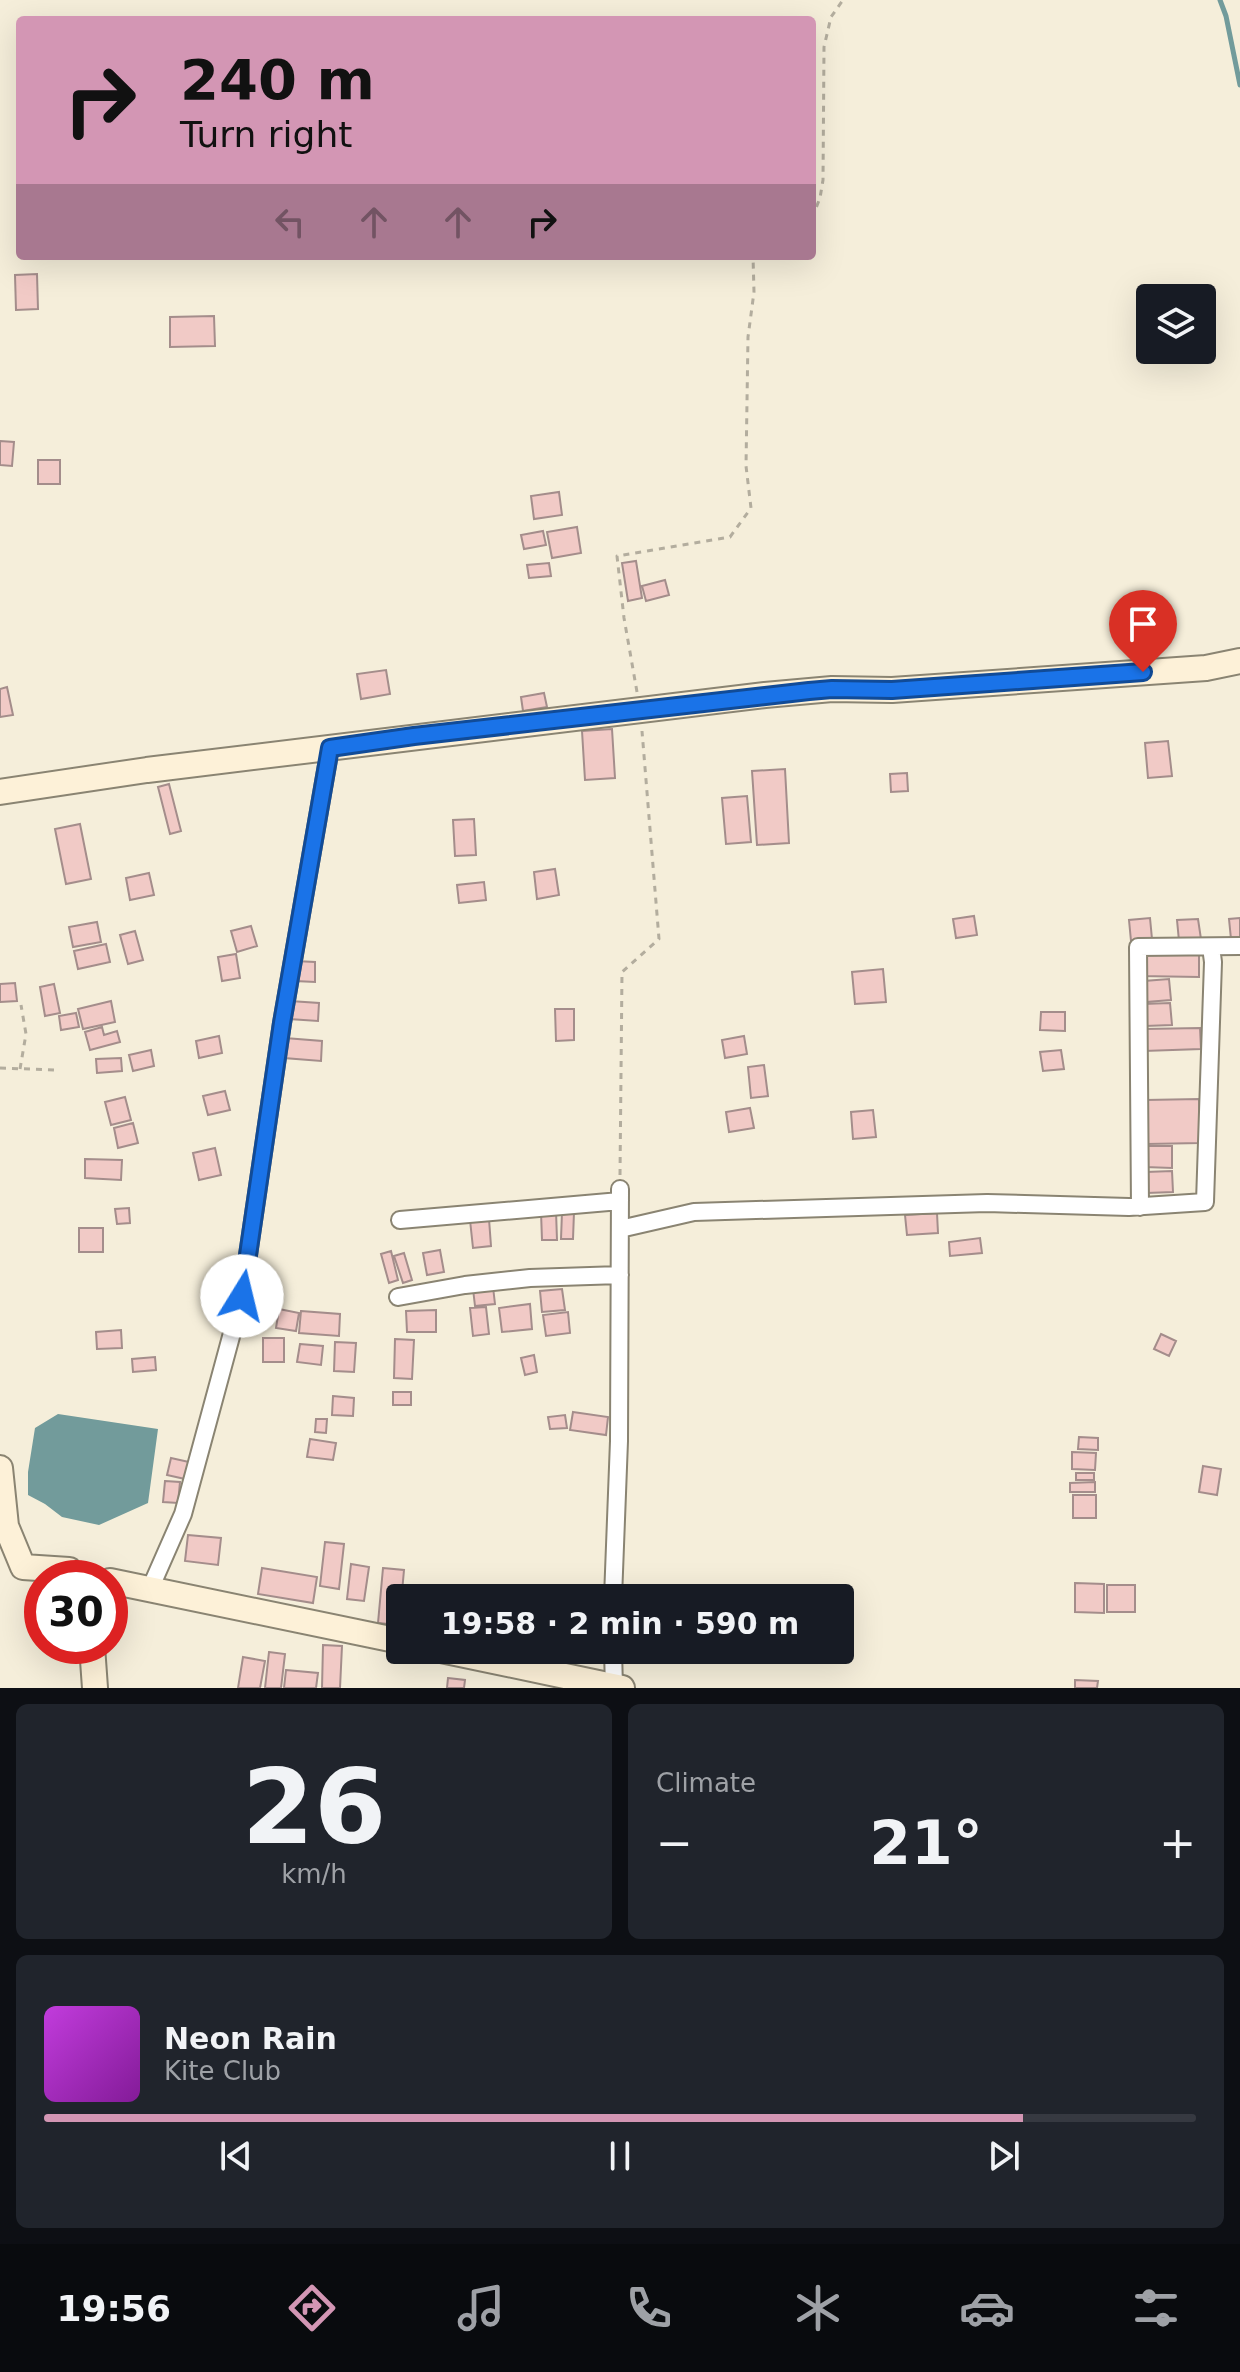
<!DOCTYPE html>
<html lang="en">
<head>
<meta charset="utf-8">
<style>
	body { margin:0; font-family:"DejaVu Sans",sans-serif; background:#20242c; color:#f1f3f6; height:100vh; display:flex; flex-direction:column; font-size:30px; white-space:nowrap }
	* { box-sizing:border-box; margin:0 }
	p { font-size:26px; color:#9ea1a6 }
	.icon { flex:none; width:44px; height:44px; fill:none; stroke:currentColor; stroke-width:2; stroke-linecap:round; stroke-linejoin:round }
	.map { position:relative; height:1688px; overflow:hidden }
	.panel { display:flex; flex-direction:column; gap:16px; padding:16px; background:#0d0f14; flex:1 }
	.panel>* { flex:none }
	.hud { position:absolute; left:16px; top:16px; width:800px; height:244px; border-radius:8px; box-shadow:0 8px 32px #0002; background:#d396b4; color:#111; overflow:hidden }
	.buttons { position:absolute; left:1136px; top:284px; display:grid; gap:16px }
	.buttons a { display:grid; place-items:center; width:80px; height:80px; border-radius:8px; background:#171b24; box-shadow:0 8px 32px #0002; font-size:40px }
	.speed { position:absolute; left:24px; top:1560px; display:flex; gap:16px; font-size:40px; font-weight:700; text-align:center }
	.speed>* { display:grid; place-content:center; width:104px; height:104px; border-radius:50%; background:#171b24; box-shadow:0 8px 32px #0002; line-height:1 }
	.speed .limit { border:12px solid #d22; background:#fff; color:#111 }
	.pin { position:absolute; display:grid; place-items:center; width:68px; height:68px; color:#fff; margin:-82px -34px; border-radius:50% 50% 50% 0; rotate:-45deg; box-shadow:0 0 8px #0007 }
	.pin .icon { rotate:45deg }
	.me { position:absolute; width:88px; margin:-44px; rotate:9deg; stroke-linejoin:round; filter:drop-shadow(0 0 6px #0008) }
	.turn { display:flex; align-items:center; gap:28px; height:168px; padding:0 32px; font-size:36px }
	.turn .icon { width:104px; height:104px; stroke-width:2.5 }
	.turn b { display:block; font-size:56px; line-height:68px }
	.lanes { display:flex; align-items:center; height:76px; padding:0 32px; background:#0003; justify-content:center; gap:40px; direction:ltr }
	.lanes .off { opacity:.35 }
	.big { font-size:60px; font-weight:700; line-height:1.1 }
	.panel .tile { flex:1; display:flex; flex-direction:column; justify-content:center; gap:12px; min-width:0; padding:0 28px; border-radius:12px; background:#20242c }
	.panel .dial { align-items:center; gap:0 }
	.dial b { font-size:104px; line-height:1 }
	.song { display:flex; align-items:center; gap:24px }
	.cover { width:96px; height:96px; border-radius:12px; background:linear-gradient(135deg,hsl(290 70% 55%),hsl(290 70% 35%)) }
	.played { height:8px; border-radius:4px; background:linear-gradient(90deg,#d396b4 85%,#363941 85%) }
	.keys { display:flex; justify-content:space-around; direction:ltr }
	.heat { display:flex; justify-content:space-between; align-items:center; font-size:44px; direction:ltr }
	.panel .tiles { flex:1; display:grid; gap:16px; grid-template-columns:1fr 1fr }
	.tile:last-child { grid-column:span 2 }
	.trip { position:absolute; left:386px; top:1584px; width:468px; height:80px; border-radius:8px; background:#171b24; box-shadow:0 8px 32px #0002; font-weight:700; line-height:80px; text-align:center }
	.tab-bar { display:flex; height:128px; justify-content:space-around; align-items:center; background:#090b0e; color:#9ea1a6 }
	.tab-bar .icon { width:56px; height:56px }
	.tab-bar .active { color:#d396b4 }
	.tab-bar b { font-size:36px; color:#f1f3f6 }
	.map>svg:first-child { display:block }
	.water { fill:#729b9b }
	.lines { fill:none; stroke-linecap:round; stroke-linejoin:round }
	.stream { stroke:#729b9b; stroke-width:5 }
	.building { fill:#f1cac6; stroke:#a48d8b; stroke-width:2 }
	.street-casing { stroke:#8a8472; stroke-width:20 }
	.secondary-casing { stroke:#8a8472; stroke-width:28 }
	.path { stroke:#b3ad9e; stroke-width:3; stroke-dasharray:6 6; stroke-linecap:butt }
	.street { stroke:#fff; stroke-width:16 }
	.secondary { stroke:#fdf1d8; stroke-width:24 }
	.route-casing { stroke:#114b97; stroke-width:20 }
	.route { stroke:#1a73e8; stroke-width:14 }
</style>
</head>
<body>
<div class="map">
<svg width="1240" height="1688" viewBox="0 0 1240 1688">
	<rect width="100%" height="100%" fill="#f5eeda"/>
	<!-- water -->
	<path class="water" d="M58 1414 158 1429 148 1503 99 1525 62 1517 45 1504 28 1495V1472L35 1428Z"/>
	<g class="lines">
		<!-- stream -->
		<path class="stream" d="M1220 0 1226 16 1240 85"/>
	</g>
	<!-- building -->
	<path class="building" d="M37 274 38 309 16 310 15 275Z
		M214 316 215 346 170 347V317Z
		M0 441 14 442 12 466 0 465Z
		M38 460H60V484H38Z
		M559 492 562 515 534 519 531 496Z
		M577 527 581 553 552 558 547 532Z
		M543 531 546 545 524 549 521 535Z
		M636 561 642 598 628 601 622 563Z
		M549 563 551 576 529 578 527 565Z
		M665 580 669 595 646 601 642 586Z
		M386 670 390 694 361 699 357 674Z
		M7 687 13 715 0 717V689Z
		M544 693 547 707 523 711 521 697Z
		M612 729 615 778 585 780 582 731Z
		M1168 741 1172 776 1148 778 1145 743Z
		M785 769 789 843 757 845 752 771Z
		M907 773 908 791 891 792 890 774Z
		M169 784 181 831 170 834 158 787Z
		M747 796 751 842 726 844 722 798Z
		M474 819 476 855 455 856 453 820Z
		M80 824 91 879 66 884 55 829Z
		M555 869 559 895 537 899 534 872Z
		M149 873 154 895 130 900 126 878Z
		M484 882 486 900 459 903 457 885Z
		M974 916 977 935 956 938 953 919Z
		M1150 918 1152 939 1131 941 1129 920Z
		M1240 918V939H1231L1229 919Z
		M1198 919 1201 939 1179 941 1177 920Z
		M97 922 101 942 73 947 69 927Z
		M251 926 257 946 237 952 231 931Z
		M135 931 143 960 128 964 120 935Z
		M106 944 110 962 78 969 74 951Z
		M236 954 240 978 222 981 218 957Z
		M1140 954H1199V977L1140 976Z
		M295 961 315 962V982L295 981Z
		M883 969 886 1002 855 1004 852 972Z
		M1169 979 1171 1000 1146 1002 1144 981Z
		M15 983 17 1001 0 1002V984Z
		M54 984 60 1013 45 1016 40 987Z
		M111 1001 115 1022 83 1029 78 1009Z
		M290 1001 319 1003 318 1021 289 1019Z
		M1170 1003 1172 1025 1145 1026 1143 1004Z
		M555 1009H574V1040L556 1041Z
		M1041 1012H1065V1031L1040 1030Z
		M76 1013 79 1027 61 1030 59 1016Z
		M102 1027 104 1035 117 1031 120 1042 90 1050 85 1032Z
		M1200 1028 1201 1049 1144 1051V1029Z
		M219 1036 222 1053 199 1058 196 1041Z
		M744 1036 747 1054 725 1058 722 1040Z
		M285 1038 322 1041 321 1061 284 1058Z
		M151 1050 154 1066 133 1071 129 1055Z
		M1061 1050 1064 1069 1043 1071 1040 1052Z
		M121 1058 122 1071 97 1073 96 1059Z
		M764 1065 768 1096 751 1098 748 1067Z
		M225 1091 230 1110 208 1115 203 1096Z
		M125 1097 131 1120 111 1125 105 1102Z
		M1199 1099 1200 1143 1147 1144 1146 1100Z
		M750 1108 754 1128 729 1132 726 1112Z
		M873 1110 876 1137 853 1139 851 1112Z
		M133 1123 138 1143 118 1148 114 1128Z
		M1145 1146H1172V1168L1145 1167Z
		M215 1148 221 1175 199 1180 193 1153Z
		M85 1159 122 1160 121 1180 85 1178Z
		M1172 1171 1173 1192 1147 1193 1146 1172Z
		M129 1208 130 1223 117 1224 115 1209Z
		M556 1211 557 1240H542L541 1212Z
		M562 1212H574L573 1239H561Z
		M937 1213 938 1233 907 1235 905 1215Z
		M489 1219 491 1246 473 1248 470 1220Z
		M79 1228H103V1252H79Z
		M980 1238 982 1253 950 1256 949 1242Z
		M440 1250 444 1272 427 1275 423 1253Z
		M391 1251 398 1280 389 1283 381 1254Z
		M404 1253 412 1280 403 1283 394 1256Z
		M258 1286 260 1308 249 1309 247 1287Z
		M493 1287 495 1304 475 1306 473 1289Z
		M562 1289 565 1310 542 1312 540 1291Z
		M530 1304 532 1329 502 1332 499 1308Z
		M486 1307 489 1334 473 1336 470 1308Z
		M279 1309 299 1313 296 1331 276 1328Z
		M436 1310V1332H407L406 1311Z
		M301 1311 340 1314 339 1336 299 1333Z
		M568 1312 570 1333 546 1336 543 1315Z
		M121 1330 122 1348 97 1349 96 1332Z
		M1161 1334 1176 1341 1169 1356 1154 1349Z
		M263 1338H284V1362H263Z
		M395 1339 414 1340 412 1379 394 1378Z
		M335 1342 356 1343 354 1372 334 1371Z
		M300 1344 323 1346 321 1365 297 1362Z
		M534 1355 537 1372 525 1375 521 1358Z
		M155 1357 156 1370 133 1372 132 1359Z
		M393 1392H411V1405H393Z
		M333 1396 354 1398 353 1416 332 1415Z
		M573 1412 608 1417 606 1435 570 1430Z
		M565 1415 567 1428 550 1429 548 1417Z
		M316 1419H327L326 1433 315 1432Z
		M1079 1437 1098 1438V1450L1078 1449Z
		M310 1439 336 1443 333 1460 307 1457Z
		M1072 1452 1096 1453 1095 1470 1072 1469Z
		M171 1458 189 1462 185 1479 167 1475Z
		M1203 1466 1221 1469 1217 1495 1199 1492Z
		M1076 1473H1094V1480H1076Z
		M165 1481 180 1482 178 1503 163 1502Z
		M1095 1482V1492H1070V1483Z
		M1073 1495H1096V1518H1073Z
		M188 1535 221 1538 218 1565 185 1561Z
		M325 1542 344 1544 339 1589 320 1586Z
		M351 1564 369 1567 364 1601 347 1599Z
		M262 1568 317 1577 313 1603 258 1594Z
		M383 1568 404 1570 399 1625 378 1623Z
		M1075 1583 1104 1584V1613L1075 1612Z
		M1107 1585H1135V1612H1107Z
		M323 1645 342 1646 340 1688H322Z
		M269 1652 285 1654 281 1688H265Z
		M243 1657 265 1661 260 1688H238Z
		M286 1670 318 1673 316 1688H284Z
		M448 1678 465 1680 464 1688H447Z
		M1075 1680 1098 1681 1097 1688H1075Z"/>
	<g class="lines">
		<defs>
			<path id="street" d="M1140 1207 1138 947 1240 946
				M400 1220 620 1201
				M620 1229 694 1212 987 1203 1129 1207 1205 1202 1213 962 1211 947
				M398 1297 465 1285 530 1278 620 1275
				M150 1589 183 1514 242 1296 282 1023 330 748
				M613 1598 619 1441 620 1189
				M613 1650 614 1688"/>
			<path id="secondary" d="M0 792 147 770 765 695 832 689 892 690 1206 668 1240 661
				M0 1468 6 1526 23 1567 69 1570 72 1578
				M110 1581 400 1641
				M92 1646 95 1688
				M441 1650 622 1688"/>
		</defs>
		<!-- street casing -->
		<use href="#street" class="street-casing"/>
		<!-- secondary casing -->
		<use href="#secondary" class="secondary-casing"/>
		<!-- path -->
		<path class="path" d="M812 218 820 198 823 180 824 47 831 17 843 0
			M637 692 624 618 617 556 730 537 751 508 746 466 748 337 754 292 753 256
			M0 1068 56 1070
			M20 1069 26 1034 21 1005
			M620 1175 622 972 659 939 642 731"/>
		<!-- street -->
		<use href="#street" class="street"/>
		<!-- secondary -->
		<use href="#secondary" class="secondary"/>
	</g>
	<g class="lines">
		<defs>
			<path id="route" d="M242 1296 282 1023 330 748 414 736 809 691 832 689 892 690 1143 672"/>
		</defs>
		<!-- route casing -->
		<use href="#route" class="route-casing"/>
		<!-- route -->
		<use href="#route" class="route"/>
	</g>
</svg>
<div class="buttons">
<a><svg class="icon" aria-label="layers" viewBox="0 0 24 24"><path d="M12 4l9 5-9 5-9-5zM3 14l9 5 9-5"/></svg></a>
</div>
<div class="speed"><div class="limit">30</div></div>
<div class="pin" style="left:1143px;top:672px;background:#d93025"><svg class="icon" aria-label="arrive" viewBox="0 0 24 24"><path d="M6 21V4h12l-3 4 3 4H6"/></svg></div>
<svg class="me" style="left:242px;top:1296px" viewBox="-20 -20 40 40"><circle r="19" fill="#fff"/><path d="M0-13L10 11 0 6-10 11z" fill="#1a73e8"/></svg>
<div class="trip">19:58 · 2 min · 590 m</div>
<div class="hud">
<div class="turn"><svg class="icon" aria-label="right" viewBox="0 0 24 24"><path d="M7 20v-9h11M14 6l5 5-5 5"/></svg><div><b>240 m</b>Turn right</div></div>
<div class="lanes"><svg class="icon off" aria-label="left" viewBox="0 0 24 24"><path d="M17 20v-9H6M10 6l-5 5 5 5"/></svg><svg class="icon off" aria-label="ahead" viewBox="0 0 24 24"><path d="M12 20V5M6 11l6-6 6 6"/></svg><svg class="icon off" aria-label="ahead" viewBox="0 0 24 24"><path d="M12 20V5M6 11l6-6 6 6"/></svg><svg class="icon" aria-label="right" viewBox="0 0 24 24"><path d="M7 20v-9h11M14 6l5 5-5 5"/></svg></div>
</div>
</div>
<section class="panel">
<div class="tiles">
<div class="tile dial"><b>26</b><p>km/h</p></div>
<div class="tile"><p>Climate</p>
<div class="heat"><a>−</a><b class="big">21°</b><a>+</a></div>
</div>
<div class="tile">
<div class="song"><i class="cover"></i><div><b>Neon Rain</b><p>Kite Club</p></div></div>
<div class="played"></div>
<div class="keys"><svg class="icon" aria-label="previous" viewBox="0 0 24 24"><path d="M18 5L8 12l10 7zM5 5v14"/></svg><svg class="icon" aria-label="pause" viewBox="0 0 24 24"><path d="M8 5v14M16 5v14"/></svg><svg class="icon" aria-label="next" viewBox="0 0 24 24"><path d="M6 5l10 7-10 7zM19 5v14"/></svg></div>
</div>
</div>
</section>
<nav class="tab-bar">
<b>19:56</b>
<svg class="icon active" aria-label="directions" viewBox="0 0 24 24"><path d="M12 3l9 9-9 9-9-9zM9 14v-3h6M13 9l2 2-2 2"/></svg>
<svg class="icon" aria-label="music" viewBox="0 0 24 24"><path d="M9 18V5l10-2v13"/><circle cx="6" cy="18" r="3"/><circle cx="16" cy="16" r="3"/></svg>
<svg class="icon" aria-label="phone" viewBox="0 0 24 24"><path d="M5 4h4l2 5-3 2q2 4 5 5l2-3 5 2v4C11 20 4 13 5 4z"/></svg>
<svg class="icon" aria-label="climate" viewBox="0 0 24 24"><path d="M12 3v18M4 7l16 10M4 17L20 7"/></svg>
<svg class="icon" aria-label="car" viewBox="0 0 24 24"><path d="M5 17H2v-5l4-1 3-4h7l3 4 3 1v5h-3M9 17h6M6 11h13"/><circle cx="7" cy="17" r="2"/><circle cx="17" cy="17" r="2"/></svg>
<svg class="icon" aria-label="filters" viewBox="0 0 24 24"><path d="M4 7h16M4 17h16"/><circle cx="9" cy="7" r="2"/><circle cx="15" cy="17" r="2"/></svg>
</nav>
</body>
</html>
